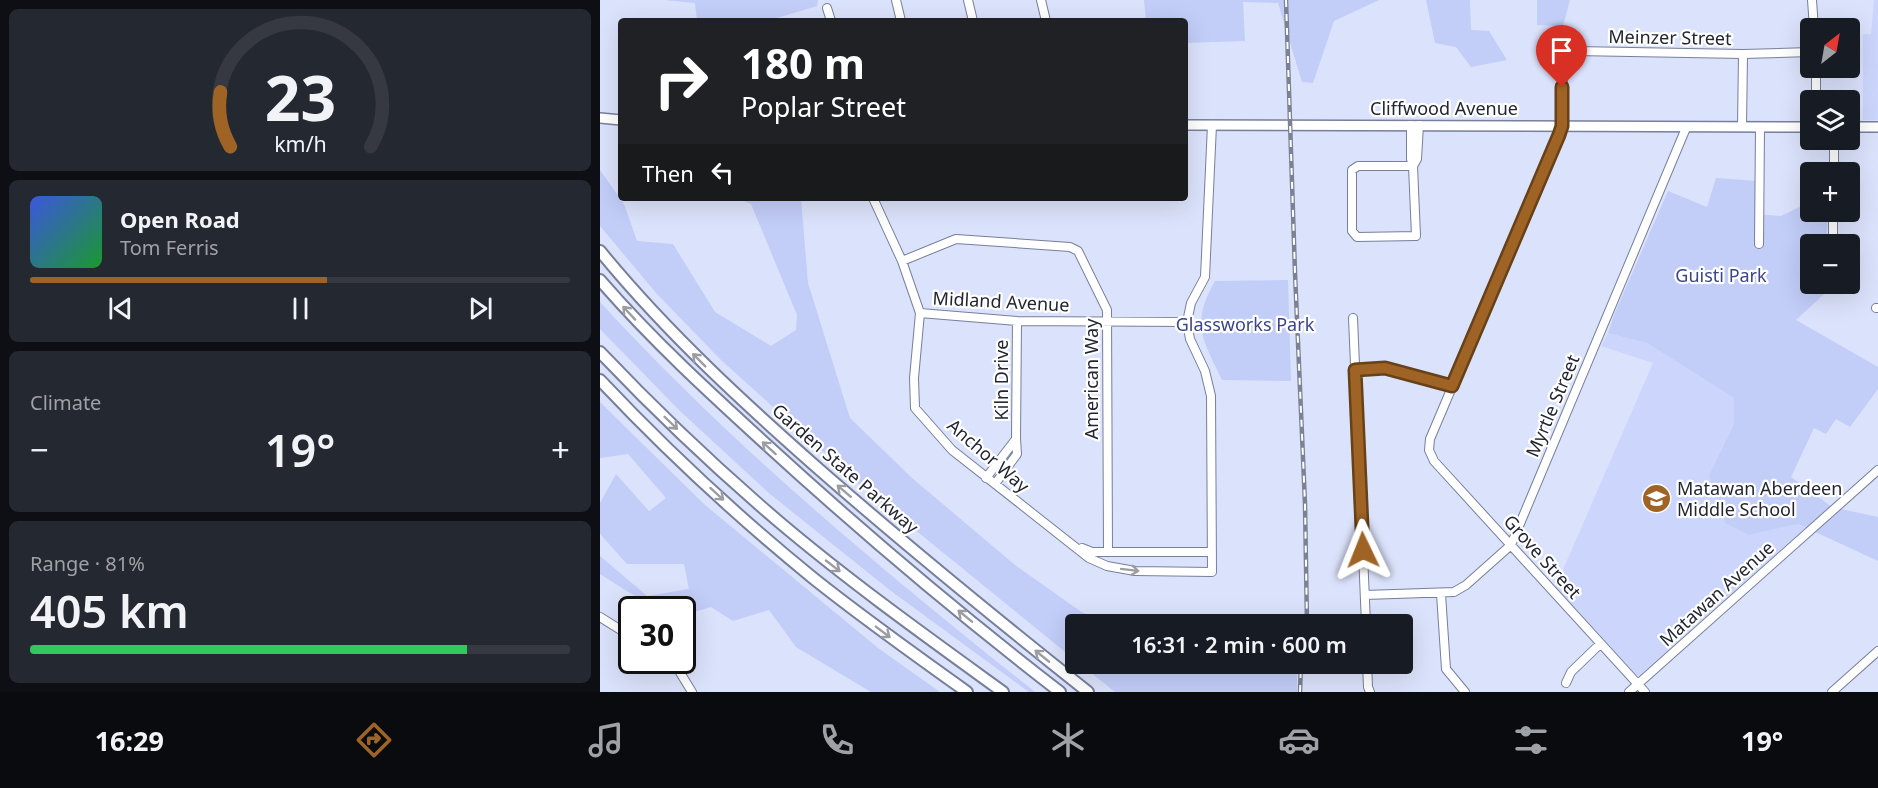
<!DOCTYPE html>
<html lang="en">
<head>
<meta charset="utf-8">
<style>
	body { margin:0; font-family:"Noto Sans",sans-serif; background:#242831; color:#f1f3f6; height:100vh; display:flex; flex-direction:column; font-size:22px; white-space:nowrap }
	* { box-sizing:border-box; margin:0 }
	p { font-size:20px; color:#9ea1a6 }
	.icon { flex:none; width:33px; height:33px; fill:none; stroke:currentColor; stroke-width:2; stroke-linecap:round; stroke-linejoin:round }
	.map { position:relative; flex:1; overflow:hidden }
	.side { display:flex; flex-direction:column; gap:9px; padding:9px; background:#0d0f14; width:600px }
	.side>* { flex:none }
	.top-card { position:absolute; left:18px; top:18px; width:570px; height:183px; border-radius:6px; box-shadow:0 6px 24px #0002; background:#202124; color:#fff; overflow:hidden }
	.needle { width:39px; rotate:31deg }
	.tools { position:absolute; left:1200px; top:18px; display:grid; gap:12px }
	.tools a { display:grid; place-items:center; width:60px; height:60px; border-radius:6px; background:#171b24; box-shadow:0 6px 24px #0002; font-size:30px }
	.speed { position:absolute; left:18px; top:596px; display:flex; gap:12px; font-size:30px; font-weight:700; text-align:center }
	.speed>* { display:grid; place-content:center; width:78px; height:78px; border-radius:50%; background:#171b24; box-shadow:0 6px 24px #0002; line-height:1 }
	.speed .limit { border:3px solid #111; border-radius:9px; background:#fff; color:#111 }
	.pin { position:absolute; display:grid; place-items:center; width:51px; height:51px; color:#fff; margin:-62px -26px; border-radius:50% 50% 50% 0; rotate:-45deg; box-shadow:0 0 6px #0007 }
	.pin .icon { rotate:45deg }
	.me { position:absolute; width:66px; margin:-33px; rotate:358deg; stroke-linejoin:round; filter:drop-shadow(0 0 4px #0008) }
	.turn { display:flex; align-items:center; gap:21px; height:126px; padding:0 24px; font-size:27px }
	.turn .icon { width:78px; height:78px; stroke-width:2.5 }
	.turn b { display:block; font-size:42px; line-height:51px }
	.then { display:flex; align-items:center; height:57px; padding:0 24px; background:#0003; gap:12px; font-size:22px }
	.big { font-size:45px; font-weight:600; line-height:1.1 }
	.side .card { flex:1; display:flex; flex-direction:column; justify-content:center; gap:9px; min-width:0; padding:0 21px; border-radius:9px; background:#242831 }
	.side .dial { align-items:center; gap:0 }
	.dial svg { height:156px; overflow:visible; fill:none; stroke:#363941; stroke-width:7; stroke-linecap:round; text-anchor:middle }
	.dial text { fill:#f1f3f6; stroke:none }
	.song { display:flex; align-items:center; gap:18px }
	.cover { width:72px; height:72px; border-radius:9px; background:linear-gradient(135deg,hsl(230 70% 55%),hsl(130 70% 35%)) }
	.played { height:6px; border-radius:3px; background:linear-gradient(90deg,#9f6425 55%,#363941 55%) }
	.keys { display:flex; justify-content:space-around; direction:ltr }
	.heat { display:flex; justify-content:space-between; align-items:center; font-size:33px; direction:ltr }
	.charge { height:9px; border-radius:4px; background:linear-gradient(90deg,#34c759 81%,#363941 0) }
	.trip { position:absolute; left:465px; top:614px; width:348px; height:60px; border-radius:6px; background:#171b24; box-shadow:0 6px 24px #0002; font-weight:600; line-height:60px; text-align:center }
	.tab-bar { display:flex; height:96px; justify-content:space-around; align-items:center; background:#090b0e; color:#9ea1a6 }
	.tab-bar .icon { width:42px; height:42px }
	.tab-bar .active { color:#9f6425 }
	.tab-bar b { font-size:27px; color:#f1f3f6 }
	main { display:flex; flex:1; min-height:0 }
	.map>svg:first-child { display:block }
	.built { fill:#ccd6fd }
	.green { fill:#c2cdf8 }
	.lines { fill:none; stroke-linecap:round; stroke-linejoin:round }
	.minor-casing { stroke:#777f9b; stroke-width:10 }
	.major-casing { stroke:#777f9b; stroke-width:12 }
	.highway-casing { stroke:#777f9b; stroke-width:14 }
	.minor { stroke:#fff; stroke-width:8 }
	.major { stroke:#fff; stroke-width:9 }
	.highway { stroke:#fff; stroke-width:10 }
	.rail-casing { stroke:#7c8193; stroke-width:4.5 }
	.rail { stroke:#fff; stroke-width:2; stroke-dasharray:7; stroke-linecap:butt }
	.oneway { stroke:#9c9da3 }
	.route-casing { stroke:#674118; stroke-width:15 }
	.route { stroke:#9f6425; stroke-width:10 }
	.labels { text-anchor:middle; stroke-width:4.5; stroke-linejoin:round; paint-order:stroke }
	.street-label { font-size:18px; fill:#232632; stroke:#fff }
	.park-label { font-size:18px; fill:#3a458b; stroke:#fff }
	.poi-label { font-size:18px; fill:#232632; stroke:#fff; text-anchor:start }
</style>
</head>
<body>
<main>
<section class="side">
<div class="card dial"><svg viewBox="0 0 100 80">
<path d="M14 69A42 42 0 1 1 86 69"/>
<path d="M14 69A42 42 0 0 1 9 41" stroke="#9f6425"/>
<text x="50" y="56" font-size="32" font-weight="700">23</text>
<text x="50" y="72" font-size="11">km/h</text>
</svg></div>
<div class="card">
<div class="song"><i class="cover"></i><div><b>Open Road</b><p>Tom Ferris</p></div></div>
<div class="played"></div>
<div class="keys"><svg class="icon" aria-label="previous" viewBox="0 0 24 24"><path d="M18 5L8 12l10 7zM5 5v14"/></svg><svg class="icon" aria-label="pause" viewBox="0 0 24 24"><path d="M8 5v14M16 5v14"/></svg><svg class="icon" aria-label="next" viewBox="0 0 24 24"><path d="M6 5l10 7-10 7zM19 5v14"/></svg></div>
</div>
<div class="card"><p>Climate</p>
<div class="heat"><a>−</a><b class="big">19°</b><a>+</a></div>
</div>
<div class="card"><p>Range · 81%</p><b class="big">405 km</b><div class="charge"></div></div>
</section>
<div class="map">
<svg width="1278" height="692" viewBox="0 0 1278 692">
	<rect width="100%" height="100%" fill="#dbe2fb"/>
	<!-- built -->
	<path class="built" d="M1274 0H1278V120H1263V34H1271Z
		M1008 333 1047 343 1134 398V424L1109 475 1149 535 1198 524 1205 528 1040 675H1036L955 588 1053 363 1001 346Z"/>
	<!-- green -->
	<path class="green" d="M65 0H218L217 6 167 21H97L95 3Z
		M544 0H779L734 21 713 83 702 82 678 3 643 2 645 41 585 43V21H546Z
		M826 0H870L871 30 889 31 907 60 871 67 856 47 835 43Z
		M937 0H970L963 26 937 25Z
		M0 170 24 204 37 241 73 244 115 312 171 346 196 330 197 315 151 204 137 198H201L208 283 250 418 312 478 415 565 480 611 505 624H476L475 660 255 481 121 360 57 294 0 226Z
		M1116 178 1157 181 1156 214 1181 216 1210 202V212H1228L1226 244H1210V284H1235L1196 320 1278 367V389L1250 427 1236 419 1226 434 1214 428 1191 477 1232 507 1278 517V561L1198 524 1149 535 1125 523 1109 475 1134 424V398L1047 343 1008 333 1014 315 1068 191 1107 207Z
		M688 280 691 381 622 380C603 339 590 325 615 281Z
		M0 302C132 446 283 571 435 692H429L291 591 170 494 80 411 0 329Z
		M0 402 105 505 278 648 340 692H271L196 647 169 610 133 621 111 607 84 615 83 652 82 609H47L38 598 0 574V556L47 596 89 589 84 564H27L0 534V503L16 474 49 511 66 498 28 454 0 458Z
		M479 663H597L623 674 697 671V692H515Z"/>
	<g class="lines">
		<defs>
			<path id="minor" d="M296 0 301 21
				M368 0 373 21
				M441 0 446 21
				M1212 0 1214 28
				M227 8 231 21
				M1216 68V100
				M811 125V159L813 166 816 236 757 237 752 231V170L758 166H813
				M1142 127 1143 54
				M813 166 817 159 819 125
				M1234 172V140
				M273 198 302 261 320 313 314 378 315 408 352 450 489 558 507 566 535 571 612 572 611 396 605 371 590 339 587 322 591 303 605 277 612 125
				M1233 241V212
				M1159 244 1160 127
				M302 261 356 239 470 247 478 251 507 310 508 552
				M1276 308H1278
				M320 313 417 321 587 322
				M753 318 766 624
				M755 370 785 368 852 386
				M386 478 416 439 417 321
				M395 484 417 454 416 439
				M482 548 492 552H612
				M841 594 846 669 865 692
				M765 595 854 592 866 585 911 545 1086 128
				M0 617 32 637
				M58 660 73 661 92 692
				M767 663 768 687 770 692
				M966 683 971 672 1000 644
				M1029 692 1278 470
				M1045 692 834 461 829 450 830 439 959 135 962 126 963 63 966 55 975 51 1143 54 1210 52
				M1232 692 1278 651"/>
			<path id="major" d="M0 118 21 120
				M585 125 1210 127
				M1250 127H1278"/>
			<path id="highway" d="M0 251C68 334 148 407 229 478 313 551 400 622 488 692
				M0 280C52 340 110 393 168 446 262 532 359 614 460 692
				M0 352C56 411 116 468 178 521 250 582 327 637 403 692
				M0 380C67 451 138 517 213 578 263 618 315 655 367 692"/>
		</defs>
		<!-- minor casing -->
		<use href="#minor" class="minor-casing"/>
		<!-- major casing -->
		<use href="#major" class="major-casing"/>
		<!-- highway casing -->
		<use href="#highway" class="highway-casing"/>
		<!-- minor -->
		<use href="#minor" class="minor"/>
		<!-- major -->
		<use href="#major" class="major"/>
		<!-- highway -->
		<use href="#highway" class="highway"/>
		<defs>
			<path id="rail" d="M686 0 695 273 705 504 707 624
				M700 692 701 663"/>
		</defs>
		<!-- rail casing -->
		<use href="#rail" class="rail-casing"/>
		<!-- rail -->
		<use href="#rail" class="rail"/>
	</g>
	<!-- one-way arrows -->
	<defs><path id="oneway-shaft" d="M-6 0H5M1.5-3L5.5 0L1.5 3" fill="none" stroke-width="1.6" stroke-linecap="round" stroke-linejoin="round" transform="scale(1.5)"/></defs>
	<g class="oneway">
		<use href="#oneway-shaft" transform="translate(29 313) rotate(-133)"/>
		<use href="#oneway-shaft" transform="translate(99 360) rotate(-135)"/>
		<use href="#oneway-shaft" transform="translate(71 423) rotate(44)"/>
		<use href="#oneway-shaft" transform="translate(169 448) rotate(-138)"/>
		<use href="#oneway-shaft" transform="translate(244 491) rotate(-139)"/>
		<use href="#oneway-shaft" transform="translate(117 494) rotate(42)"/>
		<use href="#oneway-shaft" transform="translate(233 566) rotate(38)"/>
		<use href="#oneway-shaft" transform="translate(530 570) rotate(7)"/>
		<use href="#oneway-shaft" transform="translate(365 616) rotate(-141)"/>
		<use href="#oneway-shaft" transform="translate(283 632) rotate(37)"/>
		<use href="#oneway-shaft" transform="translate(442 656) rotate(-141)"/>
	</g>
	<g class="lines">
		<defs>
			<path id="route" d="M763 550 755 370 785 368 852 386 959 135 962 126V87"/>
		</defs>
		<!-- route casing -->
		<use href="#route" class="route-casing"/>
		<!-- route -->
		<use href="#route" class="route"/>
	</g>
	<!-- icons -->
	<defs>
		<symbol id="school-disc" viewBox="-11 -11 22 22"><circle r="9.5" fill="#9f6425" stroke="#fff"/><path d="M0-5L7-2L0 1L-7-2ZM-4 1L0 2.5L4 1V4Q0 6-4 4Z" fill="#fff"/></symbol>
	</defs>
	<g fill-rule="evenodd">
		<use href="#school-disc" x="1040" y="482" width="33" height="33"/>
	</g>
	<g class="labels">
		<!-- street labels -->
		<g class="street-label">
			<text transform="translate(1070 38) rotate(1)" y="6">Meinzer Street</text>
			<text x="844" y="115">Cliffwood Avenue</text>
			<text transform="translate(401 302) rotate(3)" y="6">Midland Avenue</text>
			<text transform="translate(492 379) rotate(-90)" y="6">American Way</text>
			<text transform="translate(402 380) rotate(-90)" y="6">Kiln Drive</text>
			<text transform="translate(953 406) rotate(-67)" y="6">Myrtle Street</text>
			<text transform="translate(388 456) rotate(41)" y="6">Anchor Way</text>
			<text transform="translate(245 469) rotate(41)" y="6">Garden State Parkway</text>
			<text transform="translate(942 557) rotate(48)" y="6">Grove Street</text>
			<text transform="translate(1117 594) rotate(-42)" y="6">Matawan Avenue</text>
		</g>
		<!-- park labels -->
		<g class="park-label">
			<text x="1121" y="282">Guisti Park</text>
			<text x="645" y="331">Glassworks Park</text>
		</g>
		<!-- poi labels -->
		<g class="poi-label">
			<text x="1077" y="495">Matawan Aberdeen<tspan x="1077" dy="21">Middle School</tspan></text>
		</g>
	</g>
</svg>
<div class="tools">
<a><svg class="needle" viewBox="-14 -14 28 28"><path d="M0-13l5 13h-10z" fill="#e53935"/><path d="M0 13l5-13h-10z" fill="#9ea1a6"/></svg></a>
<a><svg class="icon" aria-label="layers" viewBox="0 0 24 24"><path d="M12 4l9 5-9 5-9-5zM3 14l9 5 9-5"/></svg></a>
<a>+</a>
<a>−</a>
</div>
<div class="speed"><div class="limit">30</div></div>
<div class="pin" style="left:962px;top:87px;background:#d93025"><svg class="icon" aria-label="arrive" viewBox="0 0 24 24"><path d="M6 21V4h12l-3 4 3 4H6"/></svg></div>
<svg class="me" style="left:763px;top:550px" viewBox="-20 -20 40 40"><path d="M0-17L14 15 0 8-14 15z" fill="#9f6425" stroke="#fff" stroke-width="4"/></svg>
<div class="trip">16:31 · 2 min · 600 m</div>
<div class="top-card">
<div class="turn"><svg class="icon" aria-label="right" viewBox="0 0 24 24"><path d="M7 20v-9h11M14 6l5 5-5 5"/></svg><div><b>180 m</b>Poplar Street</div></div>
<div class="then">Then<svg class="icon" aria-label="left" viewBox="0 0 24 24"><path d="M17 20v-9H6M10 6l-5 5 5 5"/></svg></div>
</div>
</div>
</main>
<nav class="tab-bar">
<b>16:29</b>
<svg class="icon active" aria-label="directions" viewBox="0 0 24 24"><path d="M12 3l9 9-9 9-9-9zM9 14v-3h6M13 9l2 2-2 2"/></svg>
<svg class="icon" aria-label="music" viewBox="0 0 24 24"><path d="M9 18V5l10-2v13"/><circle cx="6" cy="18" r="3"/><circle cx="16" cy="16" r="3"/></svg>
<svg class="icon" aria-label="phone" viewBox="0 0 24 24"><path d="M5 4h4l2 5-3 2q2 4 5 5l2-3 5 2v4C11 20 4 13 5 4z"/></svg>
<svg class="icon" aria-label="climate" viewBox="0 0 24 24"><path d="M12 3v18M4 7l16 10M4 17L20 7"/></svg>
<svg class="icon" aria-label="car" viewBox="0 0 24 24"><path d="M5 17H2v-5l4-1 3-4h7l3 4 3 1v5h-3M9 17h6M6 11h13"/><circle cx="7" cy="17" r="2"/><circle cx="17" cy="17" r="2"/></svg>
<svg class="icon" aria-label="filters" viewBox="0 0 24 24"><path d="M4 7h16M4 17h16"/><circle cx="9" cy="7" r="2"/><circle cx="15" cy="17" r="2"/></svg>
<b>19°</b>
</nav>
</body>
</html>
